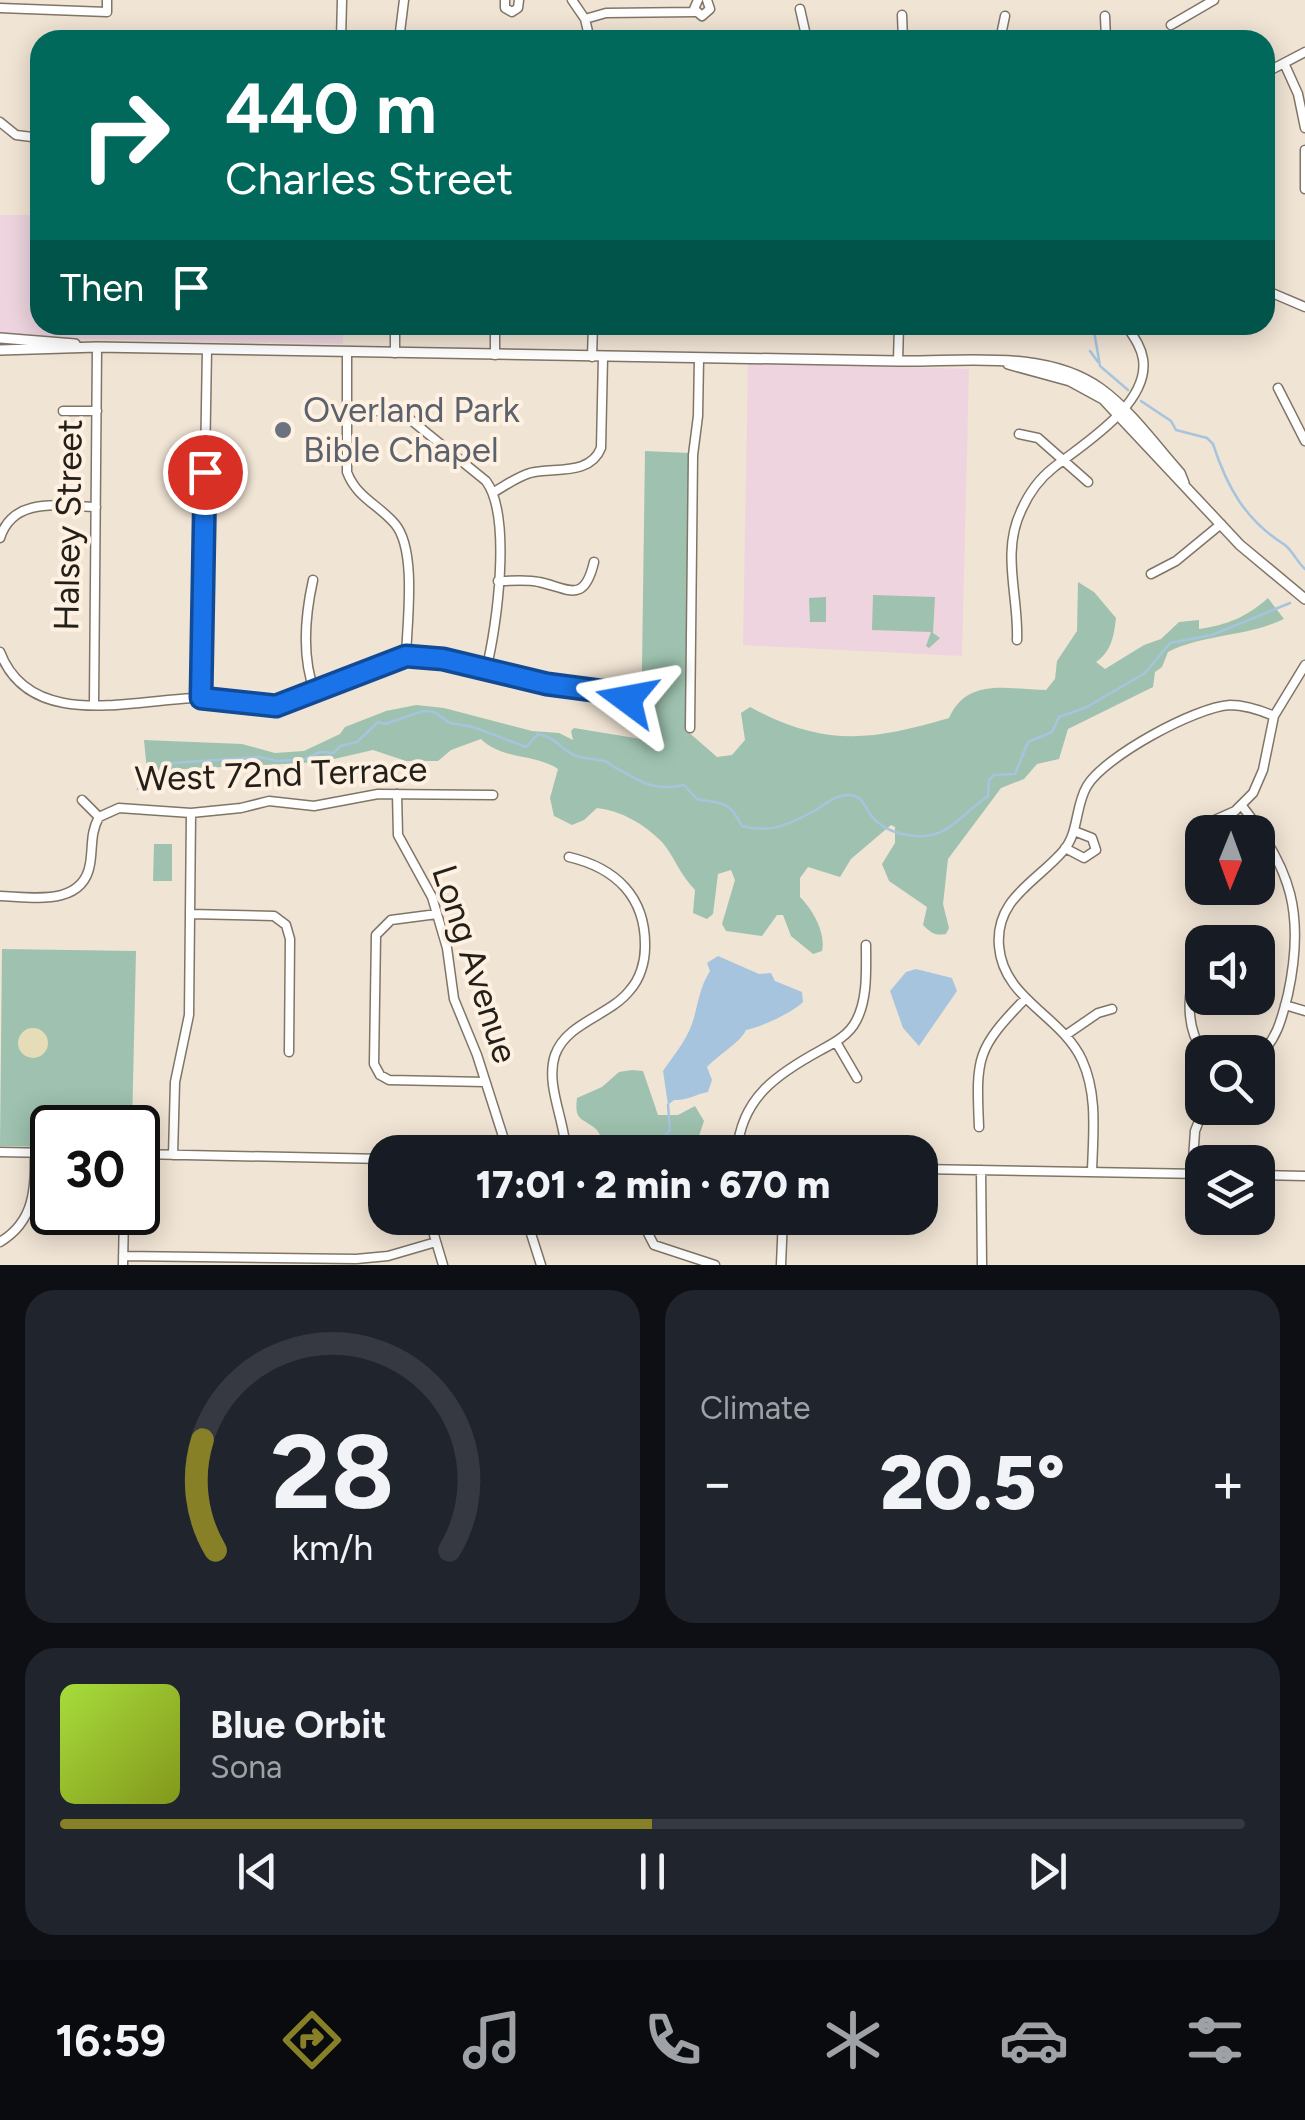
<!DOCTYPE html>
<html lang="en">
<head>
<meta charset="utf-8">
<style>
	body { margin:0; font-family:Figtree,sans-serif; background:#20242c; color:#f1f3f6; height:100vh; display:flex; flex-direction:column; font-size:38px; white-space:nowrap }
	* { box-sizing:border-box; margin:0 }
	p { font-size:32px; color:#9ea1a6 }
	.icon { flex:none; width:55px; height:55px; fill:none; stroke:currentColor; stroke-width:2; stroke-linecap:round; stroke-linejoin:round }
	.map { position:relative; height:1265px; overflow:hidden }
	.panel { display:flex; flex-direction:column; gap:25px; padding:25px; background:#0d0f14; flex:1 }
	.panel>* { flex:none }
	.banner { position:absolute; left:30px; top:30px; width:1245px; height:305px; border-radius:30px; box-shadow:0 5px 25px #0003; background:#00695c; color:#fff; overflow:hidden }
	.needle { width:65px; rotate:181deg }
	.buttons { position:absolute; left:1185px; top:815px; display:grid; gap:20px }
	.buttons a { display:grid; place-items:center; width:90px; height:90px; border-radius:20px; background:#171b24; box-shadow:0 5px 25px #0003; font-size:50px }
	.speed { position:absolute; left:30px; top:1105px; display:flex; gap:20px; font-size:50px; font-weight:700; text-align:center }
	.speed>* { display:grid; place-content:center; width:130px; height:130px; border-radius:50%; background:#171b24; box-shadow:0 5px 25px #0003; line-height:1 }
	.speed .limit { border:5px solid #111; border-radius:15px; background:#fff; color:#111 }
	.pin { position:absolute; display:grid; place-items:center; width:85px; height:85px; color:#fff; margin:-42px; border:5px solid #fff; border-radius:50%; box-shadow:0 2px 10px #0007 }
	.me { position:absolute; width:110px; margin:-55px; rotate:283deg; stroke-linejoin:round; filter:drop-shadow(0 0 8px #0008) }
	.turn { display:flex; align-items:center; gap:35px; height:210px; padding:0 30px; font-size:45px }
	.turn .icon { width:130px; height:130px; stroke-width:2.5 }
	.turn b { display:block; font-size:70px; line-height:85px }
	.then { display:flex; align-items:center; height:95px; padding:0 30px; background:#0003; gap:20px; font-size:38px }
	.big { font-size:75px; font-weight:800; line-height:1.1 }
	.panel .widget { flex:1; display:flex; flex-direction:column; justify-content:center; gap:15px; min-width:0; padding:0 35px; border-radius:30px; background:#20242c }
	.panel .dial { align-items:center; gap:0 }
	.dial svg { height:260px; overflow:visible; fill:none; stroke:#363941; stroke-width:7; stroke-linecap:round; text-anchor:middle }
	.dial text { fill:#f1f3f6; stroke:none }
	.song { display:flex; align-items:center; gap:30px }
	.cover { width:120px; height:120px; border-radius:15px; background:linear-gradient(135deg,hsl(80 70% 55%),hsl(70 70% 35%)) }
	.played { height:10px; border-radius:5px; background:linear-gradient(90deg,#888027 50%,#363941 50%) }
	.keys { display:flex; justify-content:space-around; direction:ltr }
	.heat { display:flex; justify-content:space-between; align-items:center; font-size:55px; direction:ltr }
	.panel .tiles { flex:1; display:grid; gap:25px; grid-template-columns:1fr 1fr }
	.widget:last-child { grid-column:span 2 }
	.trip { position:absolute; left:368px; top:1135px; width:570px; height:100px; border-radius:30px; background:#171b24; box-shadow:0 5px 25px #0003; font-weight:800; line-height:100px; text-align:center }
	.dock { display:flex; height:160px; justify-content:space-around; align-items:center; background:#090b0e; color:#9ea1a6 }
	.dock .icon { width:70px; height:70px }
	.dock .on { color:#888027 }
	.dock b { font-size:45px; color:#f1f3f6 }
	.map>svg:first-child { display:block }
	.education { fill:#edd4de }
	.green { fill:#9ec2af }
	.sand { fill:#e6dcb7 }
	.water { fill:#a6c4de }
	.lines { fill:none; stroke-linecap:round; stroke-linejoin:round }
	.stream { stroke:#a6c4de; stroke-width:2.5 }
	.minor-casing { stroke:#807567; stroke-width:11 }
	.major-casing { stroke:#807567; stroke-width:12 }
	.minor { stroke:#fff; stroke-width:8 }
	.major { stroke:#fff; stroke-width:9 }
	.route-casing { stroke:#114b97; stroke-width:25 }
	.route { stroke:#1a73e8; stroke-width:18 }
	.worship-dot { fill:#6b7280; stroke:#fef1e1; stroke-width:4 }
	.labels { text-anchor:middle; stroke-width:8; stroke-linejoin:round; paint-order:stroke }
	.worship-label { font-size:35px; fill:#5b616d; stroke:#fef1e1; text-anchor:start }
	.street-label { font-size:35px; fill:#231f19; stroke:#fef1e1 }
</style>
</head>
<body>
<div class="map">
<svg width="1305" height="1265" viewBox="0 0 1305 1265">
	<rect width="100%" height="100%" fill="#f0e4d4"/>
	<!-- education -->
	<path class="education" d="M31 147H40V325H343V344L72 339 0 334V215H30Z
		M748 362 969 369 962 656 743 645Z"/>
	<!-- green -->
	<path class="green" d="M181 325H297V331L181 329Z
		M645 451 689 453 686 730 717 757 732 755 745 740 741 713 750 707C824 747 871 741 949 718 968 676 1009 690 1046 690L1055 679 1057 661 1077 631 1078 582 1094 592 1116 618C1114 635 1112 651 1096 662L1105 669 1144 645 1161 639 1179 622 1199 620V629C1227 625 1247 617 1268 598L1284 619C1247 637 1204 634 1168 652L1162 667 1155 672 1153 687 1068 729 1059 759 1037 764 1024 779 1001 788 948 859 943 904 949 928 946 934C935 936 931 933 923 925L927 907 889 881 882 864 895 843V827L891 825 851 859 840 877 808 867 800 878V897C813 910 826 933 822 951L813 954 791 936 783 915H777L762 936 726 931 722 924 735 880 731 870 718 874 713 914 707 919 693 913 695 890C680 875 673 854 662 842 644 824 622 811 597 808L584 820 572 825 554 816 550 798 558 769C534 753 502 760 481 739L451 750 438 761H406L373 750 321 762 147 771 144 740 242 744 275 753 304 751 340 734 345 727 386 711 416 705 444 708 532 731 559 733 573 740 571 731 574 728 641 739Z
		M873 595 935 597 933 633 940 638 929 648 926 646 931 632 872 630Z
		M826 597V622H810L809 598Z
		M154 844H172V881H153Z
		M2 949 136 951 132 1127 52 1128V1147L0 1146Z
		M632 1070 643 1071 658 1115H678L695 1106 704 1121 695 1148 675 1149 673 1152H608C604 1147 601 1135 597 1130 583 1117 574 1123 577 1098L602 1087 619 1072Z"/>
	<!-- sand -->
	<path class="sand" d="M18 1043a15 15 0 1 1 30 0a15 15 0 1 1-30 0Z"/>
	<!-- water -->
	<path class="water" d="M718 956 759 974 771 973 775 981 802 992 803 1002C792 1013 761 1027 746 1030 742 1041 717 1056 707 1067L712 1080 708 1092C695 1094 688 1101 674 1100L668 1105 663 1071C673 1056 685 1043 692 1024 698 1006 699 988 710 971L707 963Z
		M916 969 952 978 957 991 919 1046 903 1028 890 991 906 972Z"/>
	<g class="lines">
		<!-- stream -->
		<path class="stream" d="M1093 325 1100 366 1128 390
			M1090 351 1098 362
			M1141 401 1171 421 1176 430 1207 438 1213 444C1227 487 1245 520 1285 545 1292 550 1297 562 1305 569
			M138 789 149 776 173 763 259 757 278 761 305 759 320 752 334 753 340 746 357 742 378 722 385 724 423 711 434 712 450 723 473 727 526 747 538 734C555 737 559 747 572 754 582 760 594 758 604 761 609 762 613 767 618 769 643 782 653 792 684 785L697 799C725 805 727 799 742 826 771 834 790 824 814 811 825 805 835 795 848 795 862 795 864 805 870 814 878 825 889 831 902 834 947 844 956 818 988 796L989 780 994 775 1015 774 1028 742 1052 732 1059 717 1087 707 1145 673 1170 643 1212 635 1290 603
			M662 1146V1139L670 1130 668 1105"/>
		<defs>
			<path id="minor" d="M505 0V8L512 12 518 8 519 0
				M572 0 585 19 590 40
				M698 0 694 9 702 16 710 9 707 0
				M0 8 107 12V0
				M800 9 807 40
				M902 15 903 40
				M1105 16 1106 40
				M585 19 606 13 695 12
				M1171 25 1214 0
				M341 40 342 0
				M399 40 404 0
				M1000 40 1005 16
				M1284 63 1298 94 1305 128
				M1265 73 1305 52
				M0 122 16 135 40 138
				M1305 150V189
				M1265 290 1305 307
				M347 352V472C356 497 379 505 395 524 417 550 407 623 406 657
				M395 353V325
				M495 355V325
				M592 357 593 325
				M898 361 899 325
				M1278 388 1305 441
				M63 411H97
				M347 411H386L406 416 486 481C512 516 497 627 486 670
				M1019 434 1038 438 1088 482
				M494 492C506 485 517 477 530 473 554 467 590 476 601 448L603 357
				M0 538C13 496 60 506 96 507
				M1151 574 1176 561 1221 524
				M313 580C305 616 302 659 315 693
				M498 581C511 581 526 579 539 582 568 588 584 605 594 562
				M1017 640C1019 597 1001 553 1021 511 1028 495 1039 479 1053 468 1083 444 1150 404 1143 359 1141 346 1133 336 1126 325
				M0 652C30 732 134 699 198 698 229 698 258 712 289 704 330 693 367 659 410 657 455 654 502 675 545 684 572 689 601 686 627 699
				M201 698 207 349
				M94 704 97 347
				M690 728 693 455 698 416 699 358
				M397 794 398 835 432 897 447 948 454 999 477 1055 508 1152
				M82 800 99 817 119 808 191 813 241 808 269 801 314 806 378 794 493 795
				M1242 806C1292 869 1305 915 1288 994 1282 1018 1277 1040 1258 1056
				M1197 828 1235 811 1253 793 1263 770 1274 716 1305 665
				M1065 848 1084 858 1096 850 1092 838 1074 831
				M0 896C32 897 83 907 90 864 93 847 90 833 99 817
				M190 914 274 916 286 925 290 939 289 1052
				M437 914 391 920 376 935 374 1064 380 1075 389 1080 485 1082
				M1201 939C1193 977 1179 1018 1203 1052
				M1285 1005 1305 1011
				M1066 1035 1098 1013 1112 1009
				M836 1042 857 1078
				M1258 1104 1266 1105
				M979 1127C976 1057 976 1049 1026 998
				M0 1152 52 1153
				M566 1152C565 1120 545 1085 555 1055 567 1022 610 1016 630 990 640 979 645 962 645 947 646 897 616 868 569 857
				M737 1152C741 1098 777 1074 821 1050 834 1043 849 1035 856 1021 868 999 866 969 866 945
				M138 1154 385 1159
				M173 1155 175 1082 189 1015 191 813
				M920 1169 1202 1174
				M981 1170 982 1265
				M1092 1172C1093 1134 1098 1095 1082 1060 1061 1015 1003 999 999 946 995 898 1037 882 1064 850 1079 832 1075 806 1087 786 1104 757 1195 707 1230 705 1245 705 1260 710 1274 716
				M1192 1174 1195 1131 1204 1108
				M1258 1175 1305 1176
				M429 1218 443 1265
				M526 1218 541 1265
				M640 1218 654 1245 715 1265
				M0 1242C35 1221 35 1189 35 1152
				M123 1256 356 1259 388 1256 436 1242
				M123 1265 124 1212
				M781 1265 783 1218"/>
			<path id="major" d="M0 338 75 344
				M0 350 97 347 898 361C963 362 1046 349 1101 389 1131 411 1155 445 1180 473L1184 483
				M1008 364 1070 381 1103 399 1240 545 1305 599"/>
		</defs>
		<!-- minor casing -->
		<use href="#minor" class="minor-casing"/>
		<!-- major casing -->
		<use href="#major" class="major-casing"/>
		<!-- minor -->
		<use href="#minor" class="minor"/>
		<!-- major -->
		<use href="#major" class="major"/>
	</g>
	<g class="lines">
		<defs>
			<path id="route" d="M205 472 201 698 276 706 406 656 443 659 547 684 608 692 627 699"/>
		</defs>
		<!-- route casing -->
		<use href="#route" class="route-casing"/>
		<!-- route -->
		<use href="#route" class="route"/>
	</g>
	<!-- markers -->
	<circle class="worship-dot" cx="283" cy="430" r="10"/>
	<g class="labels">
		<!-- worship labels -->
		<g class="worship-label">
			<text x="303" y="422">Overland Park<tspan x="303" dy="40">Bible Chapel</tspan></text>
		</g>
		<!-- street labels -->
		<g class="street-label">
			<text transform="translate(68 525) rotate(-89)" y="12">Halsey Street</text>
			<text transform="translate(281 774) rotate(-2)" y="12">West 72nd Terrace</text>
			<text transform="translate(475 964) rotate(72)" y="12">Long Avenue</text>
		</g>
	</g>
</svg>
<div class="buttons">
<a><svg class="needle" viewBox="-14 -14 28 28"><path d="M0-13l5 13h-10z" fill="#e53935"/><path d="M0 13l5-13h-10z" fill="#9ea1a6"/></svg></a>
<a><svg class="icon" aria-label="sound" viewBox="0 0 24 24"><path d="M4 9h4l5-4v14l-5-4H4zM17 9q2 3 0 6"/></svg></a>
<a><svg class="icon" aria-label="search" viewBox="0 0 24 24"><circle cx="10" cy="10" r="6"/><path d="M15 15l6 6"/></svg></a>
<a><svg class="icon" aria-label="layers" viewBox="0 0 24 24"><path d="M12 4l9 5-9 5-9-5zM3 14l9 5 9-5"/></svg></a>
</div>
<div class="speed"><div class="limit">30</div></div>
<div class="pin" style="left:205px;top:472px;background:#d93025"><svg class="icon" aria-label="arrive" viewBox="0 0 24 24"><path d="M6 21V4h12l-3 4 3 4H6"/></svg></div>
<svg class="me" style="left:627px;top:699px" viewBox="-20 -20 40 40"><path d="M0-17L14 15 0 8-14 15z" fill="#1a73e8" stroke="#fff" stroke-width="4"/></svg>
<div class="trip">17:01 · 2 min · 670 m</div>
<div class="banner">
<div class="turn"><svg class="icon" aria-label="right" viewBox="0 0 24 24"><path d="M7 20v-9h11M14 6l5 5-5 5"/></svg><div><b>440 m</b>Charles Street</div></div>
<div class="then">Then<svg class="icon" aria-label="arrive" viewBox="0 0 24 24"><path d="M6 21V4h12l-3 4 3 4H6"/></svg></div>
</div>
</div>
<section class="panel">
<div class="tiles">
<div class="widget dial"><svg viewBox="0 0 100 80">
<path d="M14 69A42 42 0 1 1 86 69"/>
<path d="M14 69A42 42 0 0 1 10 35" stroke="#888027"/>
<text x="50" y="56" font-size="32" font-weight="700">28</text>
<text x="50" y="72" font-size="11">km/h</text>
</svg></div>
<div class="widget"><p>Climate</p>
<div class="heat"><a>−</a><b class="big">20.5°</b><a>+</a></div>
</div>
<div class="widget">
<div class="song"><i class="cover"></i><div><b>Blue Orbit</b><p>Sona</p></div></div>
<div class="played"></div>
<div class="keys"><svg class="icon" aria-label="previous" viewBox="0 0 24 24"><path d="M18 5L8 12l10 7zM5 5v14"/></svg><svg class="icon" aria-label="pause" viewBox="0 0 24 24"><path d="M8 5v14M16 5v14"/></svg><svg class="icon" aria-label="next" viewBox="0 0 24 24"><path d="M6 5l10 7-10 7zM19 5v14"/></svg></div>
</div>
</div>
</section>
<nav class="dock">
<b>16:59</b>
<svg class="icon on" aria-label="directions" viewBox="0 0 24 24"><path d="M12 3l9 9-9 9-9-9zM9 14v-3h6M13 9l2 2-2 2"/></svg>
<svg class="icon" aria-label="music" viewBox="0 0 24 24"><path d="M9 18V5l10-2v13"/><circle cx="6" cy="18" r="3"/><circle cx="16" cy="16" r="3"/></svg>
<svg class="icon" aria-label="phone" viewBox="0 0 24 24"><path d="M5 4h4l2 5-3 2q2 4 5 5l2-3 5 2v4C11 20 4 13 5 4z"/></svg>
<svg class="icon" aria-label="climate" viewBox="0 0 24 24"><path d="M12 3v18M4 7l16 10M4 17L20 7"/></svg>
<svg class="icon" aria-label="car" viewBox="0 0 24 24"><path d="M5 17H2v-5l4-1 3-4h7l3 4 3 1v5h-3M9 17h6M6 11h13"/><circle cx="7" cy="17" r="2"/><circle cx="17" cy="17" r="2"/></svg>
<svg class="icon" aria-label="filters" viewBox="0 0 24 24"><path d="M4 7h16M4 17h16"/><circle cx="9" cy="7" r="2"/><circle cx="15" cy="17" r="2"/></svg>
</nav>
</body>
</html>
